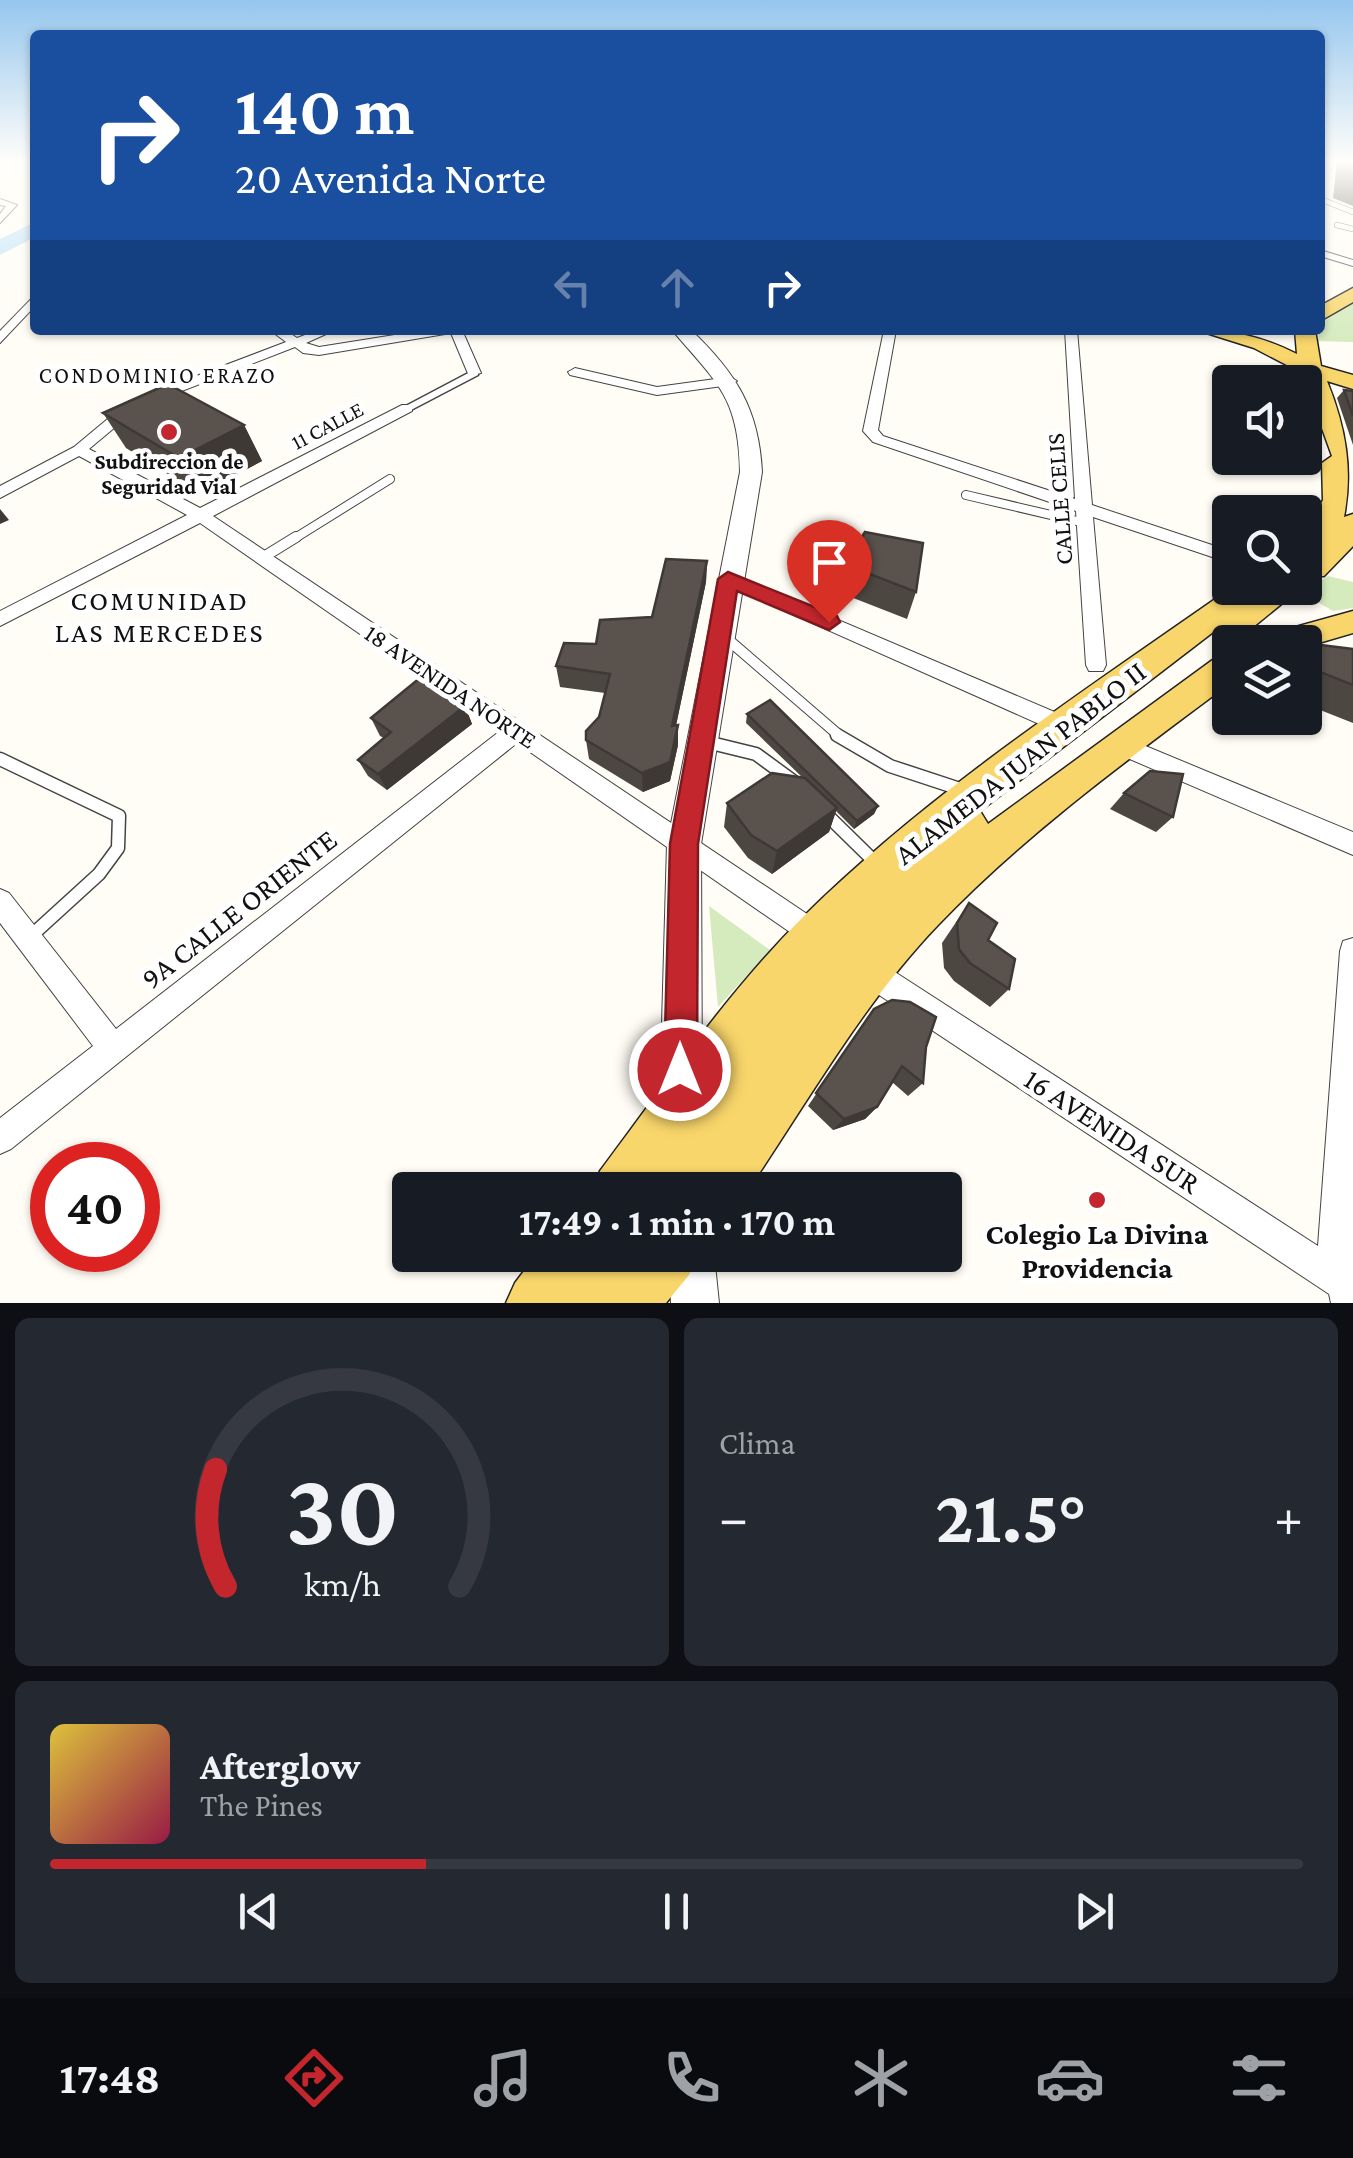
<!DOCTYPE html>
<html lang="es">
<head>
<meta charset="utf-8">
<style>
	body { margin:0; font-family:"Crimson Pro",serif; background:#242831; color:#f1f3f6; height:100vh; display:flex; flex-direction:column; font-size:38px; white-space:nowrap }
	* { box-sizing:border-box; margin:0 }
	p { font-size:32px; color:#9ea1a6 }
	.icon { flex:none; width:55px; height:55px; fill:none; stroke:currentColor; stroke-width:2; stroke-linecap:round; stroke-linejoin:round }
	.map { position:relative; height:1303px; overflow:hidden }
	.details { display:flex; flex-direction:column; gap:15px; padding:15px; background:#0d0f14; flex:1 }
	.details>* { flex:none }
	.hud { position:absolute; left:30px; top:30px; width:1295px; height:305px; border-radius:10px; box-shadow:0 2px 8px #0004; background:#1a4fa0; color:#fff; overflow:hidden }
	.buttons { position:absolute; left:1212px; top:365px; display:grid; gap:20px }
	.buttons a { display:grid; place-items:center; width:110px; height:110px; border-radius:10px; background:#171b24; box-shadow:0 2px 8px #0004; font-size:50px }
	.speed { position:absolute; left:30px; top:1142px; display:flex; gap:20px; font-size:50px; font-weight:700; text-align:center }
	.speed>* { display:grid; place-content:center; width:130px; height:130px; border-radius:50%; background:#171b24; box-shadow:0 2px 8px #0004; line-height:1 }
	.speed .limit { border:15px solid #d22; background:#fff; color:#111 }
	.pin { position:absolute; display:grid; place-items:center; width:85px; height:85px; color:#fff; margin:-102px -42px; border-radius:50% 50% 50% 0; rotate:-45deg; box-shadow:0 0 10px #0007 }
	.pin .icon { rotate:45deg }
	.me { position:absolute; width:110px; margin:-55px; rotate:0deg; stroke-linejoin:round; filter:drop-shadow(0 0 8px #0008) }
	.turn { display:flex; align-items:center; gap:35px; height:210px; padding:0 40px; font-size:45px }
	.turn .icon { width:130px; height:130px; stroke-width:2.5 }
	.turn b { display:block; font-size:70px; line-height:85px }
	.lanes { display:flex; align-items:center; height:95px; padding:0 40px; background:#0003; justify-content:center; gap:50px; direction:ltr }
	.lanes .off { opacity:.35 }
	.big { font-size:75px; font-weight:700; line-height:1.1 }
	.details .widget { flex:1; display:flex; flex-direction:column; justify-content:center; gap:15px; min-width:0; padding:0 35px; border-radius:15px; background:#242831 }
	.details .dial { align-items:center; gap:0 }
	.dial svg { height:260px; overflow:visible; fill:none; stroke:#363941; stroke-width:7; stroke-linecap:round; text-anchor:middle }
	.dial text { fill:#f1f3f6; stroke:none }
	.song { display:flex; align-items:center; gap:30px }
	.cover { width:120px; height:120px; border-radius:15px; background:linear-gradient(135deg,hsl(50 70% 55%),hsl(340 70% 35%)) }
	.played { height:10px; border-radius:5px; background:linear-gradient(90deg,#c4262e 30%,#363941 30%) }
	.keys { display:flex; justify-content:space-around; direction:ltr }
	.heat { display:flex; justify-content:space-between; align-items:center; font-size:55px; direction:ltr }
	.details .tiles { flex:1; display:grid; gap:15px; grid-template-columns:1fr 1fr }
	.widget:last-child { grid-column:span 2 }
	.trip { position:absolute; left:392px; top:1172px; width:570px; height:100px; border-radius:10px; background:#171b24; box-shadow:0 2px 8px #0004; font-weight:700; line-height:100px; text-align:center }
	.tabs { display:flex; height:160px; justify-content:space-around; align-items:center; background:#090b0e; color:#9ea1a6 }
	.tabs .icon { width:70px; height:70px }
	.tabs .active { color:#c4262e }
	.tabs b { font-size:45px; color:#f1f3f6 }
	.map>svg:first-child { display:block }
	.green { fill:#d5ebbd }
	.lines { fill:none; stroke-linecap:round; stroke-linejoin:round }
	.river { fill:#b9e0f7; fill-rule:evenodd }
	.service-far3-casing { stroke:#444; stroke-width:6 }
	.service-far2-casing { stroke:#444; stroke-width:10 }
	.service-far1-casing { stroke:#444; stroke-width:12 }
	.service-casing { stroke:#444; stroke-width:15 }
	.pedestrian-casing { stroke:#444; stroke-width:3 }
	.minor-casing { stroke:#444; stroke-width:2 }
	.tertiary-casing { stroke:#444; stroke-width:2 }
	.primary-casing { stroke:#222; stroke-width:3 }
	.service-far3 { stroke:#fff; stroke-width:5 }
	.service-far2 { stroke:#fff; stroke-width:8 }
	.service-far1 { stroke:#fff; stroke-width:10 }
	.service { stroke:#fff; stroke-width:12 }
	.pedestrian { fill:#fff; fill-rule:evenodd }
	.minor { fill:#fff; fill-rule:evenodd }
	.tertiary { fill:#fff; fill-rule:evenodd }
	.primary { fill:#f9d66b; fill-rule:evenodd }
	.wall { fill:#4d4742 }
	.shaded-wall { fill:#3f3936 }
	.building { fill:#5a524d; stroke:#3f3936; stroke-width:2.5 }
	.route { fill:#c4262e; stroke:#7f191e; stroke-width:2.5 }
	.poi-dot { fill:#c4262e; stroke:#fff; stroke-width:4 }
	.labels { text-anchor:middle; stroke-width:10; stroke-linejoin:round; paint-order:stroke }
	.far-neighbourhood-label { font-size:22px; letter-spacing:2.5px; fill:#111; stroke:#fff }
	.far-street-label { font-size:22px; fill:#111; stroke:#fff }
	.far-poi-label { font-size:22px; font-weight:bold; fill:#111; stroke:#fff }
	.street-label { font-size:25px; fill:#111; stroke:#fff }
	.neighbourhood-label { font-size:28px; letter-spacing:2.5px; fill:#111; stroke:#fff }
	.near-street-label { font-size:30px; fill:#111; stroke:#fff }
	.near-poi-label { font-size:30px; font-weight:bold; fill:#111; stroke:#fff }
</style>
</head>
<body>
<div class="map">
<svg width="1353" height="1303" viewBox="0 0 1353 1303">
	<rect width="100%" height="100%" fill="#fffdf5"/>
	<!-- green -->
	<path class="green" d="M1353 302V342L1317 341 1322 323Z
		M1328 576 1353 582V608L1333 611 1302 593Z
		M709 906 770 950 718 1007Z"/>
	<g class="lines">
		<!-- river -->
		<path class="river" d="M35 222V237L0 255V239Z"/>
		<defs>
			<path id="service-far3" d="M1320 199 1353 212
				M1337 225 1353 229"/>
			<path id="service-far2" d="M966 495 1085 523
				M292 540 390 479"/>
			<path id="service-far1" d="M262 558 296 537
				M725 637 841 737"/>
			<path id="service" d="M837 735 890 766 963 790
				M707 742 756 754 797 784
				M0 759 119 816 118 848 99 874 31 936
				M826 814 878 865"/>
			<path id="pedestrian" d="M474 370 478 371V375L411 410 402 408Z"/>
			<path id="minor" d="M0 199 17 205 0 223V214L6 206 0 205Z
				M1320 250 1353 260V266L1320 256Z
				M35 295V306L0 343V331Z
				M270 330H285L297 338 318 330H335L306 343 319 347 426 330H462L481 373 469 376 451 333 319 355 303 353 295 347 138 408 89 449 200 508 402 405H412V411L213 516 825 926 829 935 825 944 816 948 807 944 517 743 11 1149 0 1154V1118L93 1046 0 923V889L9 893 116 1029 500 731 200 523 0 626V611L187 515 79 456 0 498V486L74 447 128 402 286 342Z
				M884 330H896L878 430 883 436 1075 499 1065 330H1077L1092 505 1230 551V563L1093 517 1106 665 1103 671H1089L1086 665 1076 511 873 442 863 431Z
				M575 368 657 387 730 377 737 381 730 385 657 395 570 375 568 372Z
				M728 573 1071 719 1074 725 1071 731 1063 734 1055 731 722 583 719 579Z
				M1119 735 1353 832V855L1111 751 1108 744 1111 737Z
				M1353 938V1303H1331L1329 1294 861 983 857 973 861 963 871 959 881 963 1318 1246 1340 951 1343 941Z"/>
			<path id="tertiary" d="M672 330H691C736 373 759 409 762 472L701 844 702 1097 696 1112 681 1118 666 1112 660 1097 667 844 740 472C739 397 717 383 672 330Z
				M668 1255H714L719 1303H671Z"/>
			<path id="primary" d="M1353 288V302L1320 321V306Z
				M1197 330C1234 330 1263 337 1297 354L1295 330H1315L1321 366 1353 375V389L1327 381C1346 428 1353 470 1344 517L1353 514V546L1324 576H1305V561L1312 555 1305 556V531L1323 500 1322 463 1332 456 1302 373 1254 348Z
				M1231 588H1301L1247 632 1236 635 1221 626 980 811 988 824 1218 656 1230 652V683C1129 759 1026 833 938 925 864 1002 808 1101 748 1190H593L600 1171C665 1084 727 993 804 916 932 790 1084 691 1231 588Z
				M1353 611V633L1305 647V642H1265L1270 634Z
				M536 1255H697L689 1275 666 1303H506L515 1283Z"/>
		</defs>
		<!-- service-far3 casing -->
		<use href="#service-far3" class="service-far3-casing"/>
		<!-- service-far2 casing -->
		<use href="#service-far2" class="service-far2-casing"/>
		<!-- service-far1 casing -->
		<use href="#service-far1" class="service-far1-casing"/>
		<!-- service casing -->
		<use href="#service" class="service-casing"/>
		<!-- pedestrian casing -->
		<use href="#pedestrian" class="pedestrian-casing"/>
		<!-- minor casing -->
		<use href="#minor" class="minor-casing"/>
		<!-- tertiary casing -->
		<use href="#tertiary" class="tertiary-casing"/>
		<!-- primary casing -->
		<use href="#primary" class="primary-casing"/>
		<!-- service-far3 -->
		<use href="#service-far3" class="service-far3"/>
		<!-- service-far2 -->
		<use href="#service-far2" class="service-far2"/>
		<!-- service-far1 -->
		<use href="#service-far1" class="service-far1"/>
		<!-- service -->
		<use href="#service" class="service"/>
		<!-- pedestrian -->
		<use href="#pedestrian" class="pedestrian"/>
		<!-- minor -->
		<use href="#minor" class="minor"/>
		<!-- tertiary -->
		<use href="#tertiary" class="tertiary"/>
		<!-- primary -->
		<use href="#primary" class="primary"/>
	</g>
	<!-- wall -->
	<path class="wall" d="M1337 162H1353V206L1333 198Z
		M1344 390 1353 391V445L1337 398Z
		M103 413 244 425 262 461 200 494 126 448Z
		M707 561 706 582 676 725H678V745L670 781 643 792 589 759 586 740 599 717 605 693 560 687 556 666 596 644 652 617Z
		M844 564 916 592 907 619 838 592Z
		M1321 645 1353 649V723L1305 704V661Z
		M465 706 472 724 387 790 368 776 358 760 384 738 380 736 371 718Z
		M747 714 878 806 874 814 854 829 836 811 829 832 772 874 748 858 724 827 727 803 803 778 746 723Z
		M1124 793 1173 817 1156 832 1110 809Z
		M969 903 988 940 1009 989 990 1007 954 981 944 968 942 943Z
		M874 1009 926 1047 923 1083 908 1096 892 1082 877 1107 865 1119 833 1130 808 1106Z"/>
	<!-- shaded-wall -->
	<path class="shaded-wall" d="M768 330H786L767 334Z
		M244 425 262 461 200 494 179 458Z
		M0 509 9 520 0 524Z
		M707 561 706 582 672 745V726Z
		M465 706 472 724 387 790 378 774Z
		M678 725V745L670 781 643 792 642 773Z
		M878 806 874 814 854 829 857 821Z
		M837 808 829 832 772 874 777 851Z
		M877 1107 865 1119 833 1130 844 1119Z"/>
	<!-- building -->
	<path class="building" d="M168 384 244 425 179 458 103 413Z
		M1344 390 1353 391V416Z
		M865 532 923 543 916 592 844 564Z
		M666 559 707 561 672 726 678 725 670 762 642 773 586 740V731L599 717 610 674 556 666 564 643 596 644 600 620 652 617Z
		M1321 645 1353 649V685L1320 672Z
		M421 677 465 706 378 774 358 760 391 732 371 718Z
		M770 700 878 806 857 821 747 714Z
		M1150 771 1183 774 1173 817 1124 793Z
		M772 773 805 778 837 808 777 851 751 835 727 803Z
		M969 903 997 923 988 940 1015 959 1009 989 970 963 959 949 957 923Z
		M892 1000 910 1002 936 1017 926 1047 923 1083 902 1066 877 1107 844 1119 816 1093 874 1009Z"/>
	<!-- sky -->
	<linearGradient id="sky" x2="0" y2="1"><stop stop-color="#95c6ee"/><stop offset="0.47" stop-color="#fffefa"/><stop offset="1" stop-color="#fffefa" stop-opacity="0"/></linearGradient>
	<rect width="1353" height="344" fill="url(#sky)"/>
	<!-- route -->
	<path class="route" d="M728 572 837 616 840 622 829 630 737 591 698 844 697 1070 692 1082 680 1087 669 1082 664 1070 670 844 718 579Z"/>
	<!-- markers -->
	<g class="poi-dot">
		<circle cx="169" cy="432" r="10"/>
		<circle cx="1097" cy="1200" r="10"/>
	</g>
	<g class="labels">
		<!-- far-neighbourhood labels -->
		<g class="far-neighbourhood-label">
			<text x="158" y="383">CONDOMINIO ERAZO</text>
		</g>
		<!-- far-street labels -->
		<g class="far-street-label">
			<text transform="translate(327 425) rotate(-28)" y="8">11 CALLE</text>
		</g>
		<!-- far-poi labels -->
		<g class="far-poi-label">
			<text x="169" y="469">Subdireccion de<tspan x="169" dy="25">Seguridad Vial</tspan></text>
		</g>
		<!-- street labels -->
		<g class="street-label">
			<text transform="translate(1059 499) rotate(-94)" y="9">CALLE CELIS</text>
			<text transform="translate(451 686) rotate(34)" y="9">18 AVENIDA NORTE</text>
		</g>
		<!-- neighbourhood labels -->
		<g class="neighbourhood-label">
			<text x="160" y="610">COMUNIDAD<tspan x="160" dy="32">LAS MERCEDES</tspan></text>
		</g>
		<!-- near-street labels -->
		<g class="near-street-label">
			<text transform="translate(1020 763) rotate(-38)" y="10">ALAMEDA JUAN PABLO II</text>
			<text transform="translate(239 909) rotate(-38)" y="10">9A CALLE ORIENTE</text>
			<text transform="translate(1112 1131) rotate(33)" y="10">16 AVENIDA SUR</text>
		</g>
		<!-- near-poi labels -->
		<g class="near-poi-label">
			<text x="1097" y="1244">Colegio La Divina<tspan x="1097" dy="34">Providencia</tspan></text>
		</g>
	</g>
</svg>
<div class="buttons">
<a><svg class="icon" aria-label="sound" viewBox="0 0 24 24"><path d="M4 9h4l5-4v14l-5-4H4zM17 9q2 3 0 6"/></svg></a>
<a><svg class="icon" aria-label="search" viewBox="0 0 24 24"><circle cx="10" cy="10" r="6"/><path d="M15 15l6 6"/></svg></a>
<a><svg class="icon" aria-label="layers" viewBox="0 0 24 24"><path d="M12 4l9 5-9 5-9-5zM3 14l9 5 9-5"/></svg></a>
</div>
<div class="speed"><div class="limit">40</div></div>
<div class="pin" style="left:829px;top:622px;background:#d93025"><svg class="icon" aria-label="arrive" viewBox="0 0 24 24"><path d="M6 21V4h12l-3 4 3 4H6"/></svg></div>
<svg class="me" style="left:680px;top:1070px" viewBox="-20 -20 40 40"><circle r="17" fill="#c4262e" stroke="#fff" stroke-width="3"/><path d="M0-11L8 9 0 5-8 9z" fill="#fff"/></svg>
<div class="trip">17:49 · 1 min · 170 m</div>
<div class="hud">
<div class="turn"><svg class="icon" aria-label="right" viewBox="0 0 24 24"><path d="M7 20v-9h11M14 6l5 5-5 5"/></svg><div><b>140 m</b>20 Avenida Norte</div></div>
<div class="lanes"><svg class="icon off" aria-label="left" viewBox="0 0 24 24"><path d="M17 20v-9H6M10 6l-5 5 5 5"/></svg><svg class="icon off" aria-label="ahead" viewBox="0 0 24 24"><path d="M12 20V5M6 11l6-6 6 6"/></svg><svg class="icon" aria-label="right" viewBox="0 0 24 24"><path d="M7 20v-9h11M14 6l5 5-5 5"/></svg></div>
</div>
</div>
<section class="details">
<div class="tiles">
<div class="widget dial"><svg viewBox="0 0 100 80">
<path d="M14 69A42 42 0 1 1 86 69"/>
<path d="M14 69A42 42 0 0 1 11 33" stroke="#c4262e"/>
<text x="50" y="56" font-size="32" font-weight="700">30</text>
<text x="50" y="72" font-size="11">km/h</text>
</svg></div>
<div class="widget"><p>Clima</p>
<div class="heat"><a>−</a><b class="big">21.5°</b><a>+</a></div>
</div>
<div class="widget">
<div class="song"><i class="cover"></i><div><b>Afterglow</b><p>The Pines</p></div></div>
<div class="played"></div>
<div class="keys"><svg class="icon" aria-label="previous" viewBox="0 0 24 24"><path d="M18 5L8 12l10 7zM5 5v14"/></svg><svg class="icon" aria-label="pause" viewBox="0 0 24 24"><path d="M8 5v14M16 5v14"/></svg><svg class="icon" aria-label="next" viewBox="0 0 24 24"><path d="M6 5l10 7-10 7zM19 5v14"/></svg></div>
</div>
</div>
</section>
<nav class="tabs">
<b>17:48</b>
<svg class="icon active" aria-label="directions" viewBox="0 0 24 24"><path d="M12 3l9 9-9 9-9-9zM9 14v-3h6M13 9l2 2-2 2"/></svg>
<svg class="icon" aria-label="music" viewBox="0 0 24 24"><path d="M9 18V5l10-2v13"/><circle cx="6" cy="18" r="3"/><circle cx="16" cy="16" r="3"/></svg>
<svg class="icon" aria-label="phone" viewBox="0 0 24 24"><path d="M5 4h4l2 5-3 2q2 4 5 5l2-3 5 2v4C11 20 4 13 5 4z"/></svg>
<svg class="icon" aria-label="climate" viewBox="0 0 24 24"><path d="M12 3v18M4 7l16 10M4 17L20 7"/></svg>
<svg class="icon" aria-label="car" viewBox="0 0 24 24"><path d="M5 17H2v-5l4-1 3-4h7l3 4 3 1v5h-3M9 17h6M6 11h13"/><circle cx="7" cy="17" r="2"/><circle cx="17" cy="17" r="2"/></svg>
<svg class="icon" aria-label="filters" viewBox="0 0 24 24"><path d="M4 7h16M4 17h16"/><circle cx="9" cy="7" r="2"/><circle cx="15" cy="17" r="2"/></svg>
</nav>
</body>
</html>
